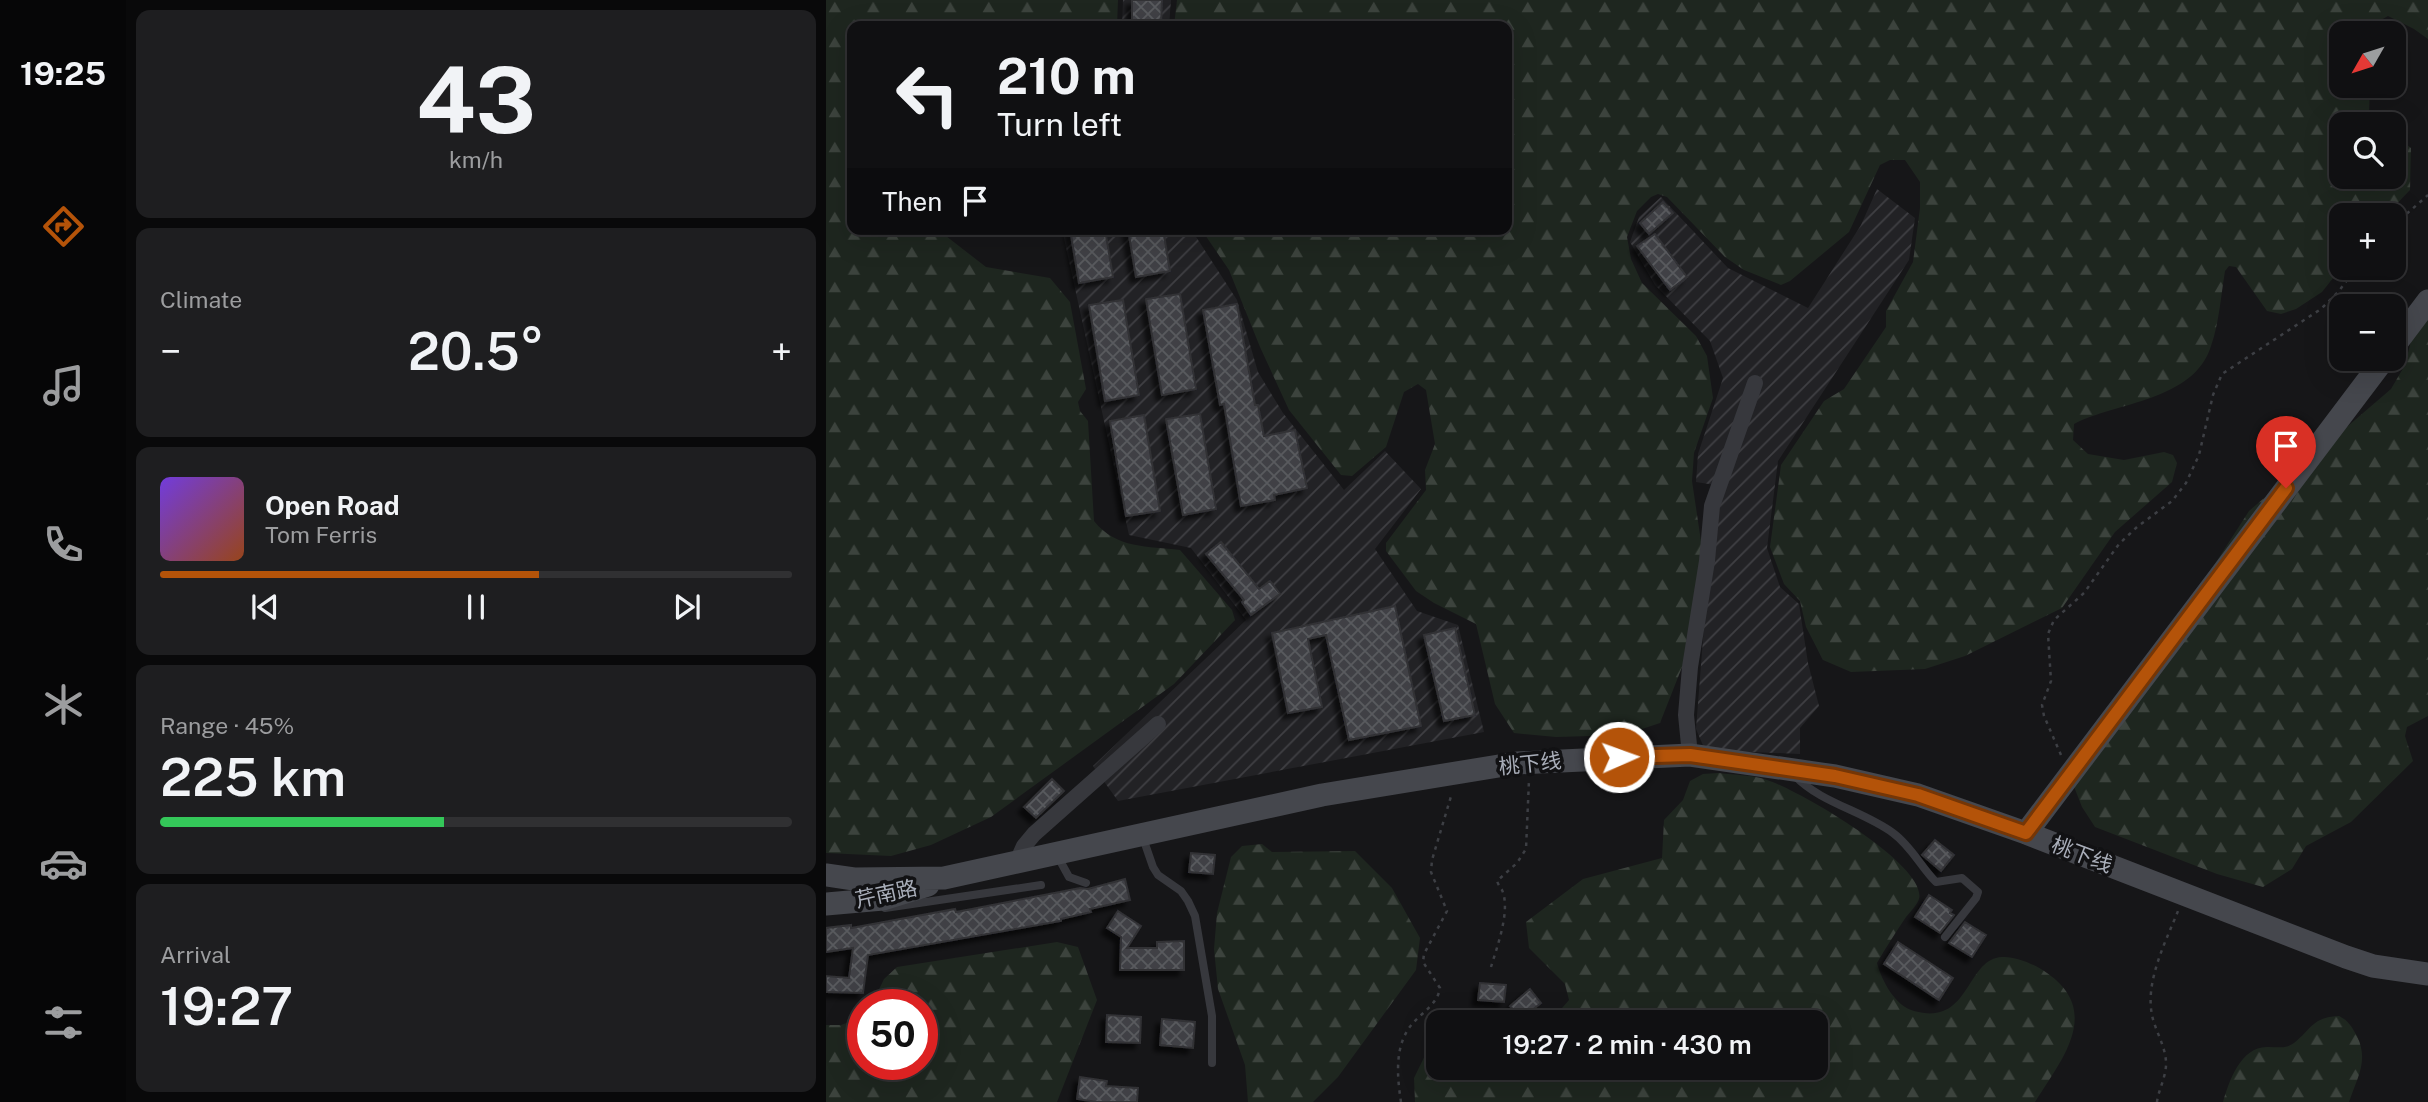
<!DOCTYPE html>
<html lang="en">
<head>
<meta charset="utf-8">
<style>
	body { margin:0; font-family:"Public Sans","Noto Sans SC",sans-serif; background:#1e1e20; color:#f1f3f6; height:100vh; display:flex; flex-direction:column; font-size:26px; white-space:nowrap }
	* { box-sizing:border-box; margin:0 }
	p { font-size:23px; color:#9c9d9f }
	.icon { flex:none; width:38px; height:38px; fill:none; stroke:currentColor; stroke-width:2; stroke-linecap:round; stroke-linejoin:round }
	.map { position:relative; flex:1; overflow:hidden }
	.sheet { display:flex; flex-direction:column; gap:10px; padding:10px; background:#09090a; width:700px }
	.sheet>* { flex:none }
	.banner { position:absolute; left:21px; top:21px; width:665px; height:214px; border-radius:14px; box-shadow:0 7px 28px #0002,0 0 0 2px #303032; background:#101012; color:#f1f3f6; overflow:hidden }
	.needle { width:46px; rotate:231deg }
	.buttons { position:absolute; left:1503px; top:21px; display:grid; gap:14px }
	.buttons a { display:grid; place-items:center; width:77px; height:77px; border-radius:14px; background:#101012; box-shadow:0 7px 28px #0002,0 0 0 2px #303032; font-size:35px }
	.speed { position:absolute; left:21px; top:989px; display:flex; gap:14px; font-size:35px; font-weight:700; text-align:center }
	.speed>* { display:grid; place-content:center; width:91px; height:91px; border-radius:50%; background:#101012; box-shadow:0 7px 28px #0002,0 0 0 2px #303032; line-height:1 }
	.speed .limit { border:10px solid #d22; background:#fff; color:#111 }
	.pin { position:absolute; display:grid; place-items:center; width:60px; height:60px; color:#fff; margin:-72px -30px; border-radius:50% 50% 50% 0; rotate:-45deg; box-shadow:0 0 7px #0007 }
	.pin .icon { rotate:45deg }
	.me { position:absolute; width:77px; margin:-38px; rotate:88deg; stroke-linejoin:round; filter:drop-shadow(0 0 5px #0008) }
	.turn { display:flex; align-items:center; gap:24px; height:147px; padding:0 35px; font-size:32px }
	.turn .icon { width:91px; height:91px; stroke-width:2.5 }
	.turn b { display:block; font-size:49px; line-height:60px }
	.then { display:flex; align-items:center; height:66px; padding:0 35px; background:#0003; gap:14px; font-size:26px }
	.big { font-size:52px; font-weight:600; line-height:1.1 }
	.sheet .tile { flex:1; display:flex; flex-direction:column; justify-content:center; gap:10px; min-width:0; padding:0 24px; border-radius:14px; background:#1e1e20 }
	.sheet .dial { align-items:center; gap:0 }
	.dial b { font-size:91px; line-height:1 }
	.song { display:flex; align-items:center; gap:21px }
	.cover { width:84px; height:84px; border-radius:10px; background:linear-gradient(135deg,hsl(260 70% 55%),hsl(20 70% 35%)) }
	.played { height:7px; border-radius:4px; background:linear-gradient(90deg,#b45309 60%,#303032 60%) }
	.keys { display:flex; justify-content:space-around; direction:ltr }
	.heat { display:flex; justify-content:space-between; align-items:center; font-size:38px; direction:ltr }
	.charge { height:10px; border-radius:5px; background:linear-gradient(90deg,#34c759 45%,#303032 0) }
	.trip { position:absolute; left:600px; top:1010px; width:402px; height:70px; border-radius:14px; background:#101012; box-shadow:0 7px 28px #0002,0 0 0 2px #303032; font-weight:600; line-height:70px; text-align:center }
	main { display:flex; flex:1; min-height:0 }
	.menu { display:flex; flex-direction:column; width:126px; justify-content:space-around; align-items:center; background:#060607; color:#9c9d9f }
	.menu .icon { width:49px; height:49px }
	.menu .on { color:#b45309 }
	.menu b { font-size:32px; color:#f1f3f6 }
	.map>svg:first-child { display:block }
	.industrial { fill:url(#industrial-furrows) }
	.forest { fill:url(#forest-firs) }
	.building { fill:url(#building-cross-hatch); stroke:#303034; stroke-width:2; filter:url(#shadow) }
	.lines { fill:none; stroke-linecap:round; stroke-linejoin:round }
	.path { stroke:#3d3f44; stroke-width:2.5; stroke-dasharray:3.5 5; stroke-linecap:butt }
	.lane { stroke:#37383d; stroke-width:8 }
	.street { stroke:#37383d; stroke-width:16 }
	.secondary { stroke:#45474d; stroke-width:23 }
	.route-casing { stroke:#753606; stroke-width:18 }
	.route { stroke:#b45309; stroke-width:12 }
	.labels { text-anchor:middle; stroke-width:7; stroke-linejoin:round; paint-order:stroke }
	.street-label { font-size:21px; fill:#a8adb8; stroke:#111113 }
</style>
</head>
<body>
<main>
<nav class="menu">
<b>19:25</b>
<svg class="icon on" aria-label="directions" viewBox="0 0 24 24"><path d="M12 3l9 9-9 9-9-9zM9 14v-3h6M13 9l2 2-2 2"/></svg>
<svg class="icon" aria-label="music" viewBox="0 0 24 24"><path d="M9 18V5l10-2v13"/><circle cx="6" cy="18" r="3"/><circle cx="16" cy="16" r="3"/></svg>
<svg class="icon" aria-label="phone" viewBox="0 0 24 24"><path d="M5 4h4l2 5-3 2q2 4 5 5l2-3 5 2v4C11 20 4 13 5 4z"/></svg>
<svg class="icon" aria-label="climate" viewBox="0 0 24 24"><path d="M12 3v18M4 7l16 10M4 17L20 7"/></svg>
<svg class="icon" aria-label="car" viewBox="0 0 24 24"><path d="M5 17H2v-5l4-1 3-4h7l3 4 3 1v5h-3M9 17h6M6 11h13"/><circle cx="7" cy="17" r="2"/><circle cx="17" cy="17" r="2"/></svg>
<svg class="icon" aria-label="filters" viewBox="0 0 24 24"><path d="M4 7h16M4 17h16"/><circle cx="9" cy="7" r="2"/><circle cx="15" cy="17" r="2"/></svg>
</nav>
<section class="sheet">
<div class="tile dial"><b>43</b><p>km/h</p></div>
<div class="tile"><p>Climate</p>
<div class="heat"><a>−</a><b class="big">20.5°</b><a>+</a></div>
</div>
<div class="tile">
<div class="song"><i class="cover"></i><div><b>Open Road</b><p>Tom Ferris</p></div></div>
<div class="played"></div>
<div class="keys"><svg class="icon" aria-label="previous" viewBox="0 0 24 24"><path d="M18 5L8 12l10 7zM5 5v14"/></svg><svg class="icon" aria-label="pause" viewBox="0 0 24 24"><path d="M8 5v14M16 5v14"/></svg><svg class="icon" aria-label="next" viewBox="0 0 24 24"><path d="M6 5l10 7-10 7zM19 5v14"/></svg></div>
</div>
<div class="tile"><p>Range · 45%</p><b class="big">225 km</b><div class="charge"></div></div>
<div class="tile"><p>Arrival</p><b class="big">19:27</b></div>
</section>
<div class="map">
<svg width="1602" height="1102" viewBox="0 0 1602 1102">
	<defs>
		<pattern id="industrial-furrows" width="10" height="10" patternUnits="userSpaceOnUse" patternTransform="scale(1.75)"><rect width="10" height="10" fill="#222225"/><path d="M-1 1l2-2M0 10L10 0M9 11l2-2" fill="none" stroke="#3f3f43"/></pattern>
		<pattern id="forest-firs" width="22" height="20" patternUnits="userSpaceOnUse" patternTransform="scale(1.75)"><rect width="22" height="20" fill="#1e261f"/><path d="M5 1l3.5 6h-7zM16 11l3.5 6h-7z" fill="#3c433d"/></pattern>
		<pattern id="building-cross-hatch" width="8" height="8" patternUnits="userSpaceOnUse" patternTransform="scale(1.75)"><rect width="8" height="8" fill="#404145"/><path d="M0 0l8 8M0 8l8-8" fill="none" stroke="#595a5e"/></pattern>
		<filter id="shadow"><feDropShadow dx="-5.5" dy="5.5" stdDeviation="2" flood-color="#0009"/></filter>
	</defs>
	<rect width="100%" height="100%" fill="#161618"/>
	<!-- industrial -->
	<path class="industrial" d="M297 0H345L343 26H296Z
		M1051 189 1089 218 1083 260 952 461 941 548 954 587 973 604 982 663 993 706 974 728V754L879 750 870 729 889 485 870 482 872 454 897 378 884 341 829 285 804 242 813 217 835 197 902 268 982 308 1035 225Z
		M236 229H365L411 300 432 372 457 413 518 490 559 451 595 489 549 549 591 611 632 625 658 732 292 801 267 766 420 620 365 548 303 535Z"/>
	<!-- forest -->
	<path class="forest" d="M0 0H292L291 26H26V229H119L120 236 160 267 224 278 244 302 260 389 252 402 254 411 262 421 268 521C290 549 322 546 354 550L406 610 409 620 348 684 165 817 105 845 65 856 0 853Z
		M351 0H1602V39L1588 29 1562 16 1537 30 1538 33H1516V86H1544L1543 113 1556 124H1516V177H1568V135L1585 148 1584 190 1560 215H1516L1515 268 1496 292 1470 309 1455 314 1441 311 1410 267 1403 266 1399 271C1395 295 1393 323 1385 346 1368 401 1290 402 1248 424L1247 440 1262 454 1298 460 1338 452 1347 455 1351 463 1346 482 1289 532 1236 608 1139 656 1099 669 1025 672 997 660 980 627 974 601 958 584 944 547 955 465 998 401 1018 389 1060 327V311L1087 262 1094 208V182L1079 160H1064L1054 165 1023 232 964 281 955 285 918 270 899 257 841 197 832 194 825 197 811 211 801 237 805 259 816 283 870 336 881 356 887 398 868 453 866 481 876 548 860 657 834 723 798 735 730 737 688 733 669 704 650 624 608 603 590 591 560 551V543L600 490 599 470 609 444 600 390 592 384 578 392 560 447 526 476 515 475 463 410 434 347 403 270 375 229H681V26H348Z
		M1602 316V716L1581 727 1579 736 1587 761 1525 822 1480 846 1466 869 1437 887 1391 874 1269 827 1256 807 1247 784 1423 511 1565 389 1579 365 1586 337Z
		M893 773C909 775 927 775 941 780 971 789 1102 865 1093 899 1091 905 1084 912 1080 917 1070 932 1060 947 1051 963 1056 981 1069 1006 1088 1011 1145 1027 1139 959 1176 957 1190 956 1210 965 1221 973 1277 1012 1235 1060 1209 1102H589L588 1078 612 1029V1068H990V1022H724L743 1000 739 984 703 948 700 922 757 879 836 858 838 820 857 800 864 781 877 774Z
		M436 844 446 852 529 851 566 888 594 938 590 970 512 1077 487 1102H422L419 1065 392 989 388 949 391 913 405 857 416 846Z
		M231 942 252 947 271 1000 231 1102H0V1025H15L37 1017V1064H96V1004H46L58 979 71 967Z
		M1513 1016C1523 1021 1525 1026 1531 1036 1543 1061 1531 1078 1523 1102H1397C1403 1081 1415 1046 1442 1047 1452 1047 1460 1049 1468 1043 1486 1029 1486 1017 1513 1016Z"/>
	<!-- building -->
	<path class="building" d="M306 0H336L335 26H306Z
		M837 202 847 213 823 234 814 223Z
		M244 229H279L287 277 253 283Z
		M302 229H337L344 271 310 277Z
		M829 234 861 277 844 290 811 246Z
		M354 294 370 389 336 395 320 299Z
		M297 300 313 395 279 401 263 305Z
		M411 304 429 405H432L438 436 469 430 481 488 448 495 449 500 415 506 398 404 394 405 377 310Z
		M374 414 390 509 357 515 340 419Z
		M318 415 334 511 300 516 284 421Z
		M395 542 433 589 444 581 454 594 425 615 416 602 418 600 380 554Z
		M569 606 595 726 523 740 500 635 482 639 496 707 462 713 446 633Z
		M629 628 649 715 618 721 598 635Z
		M226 779 238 791 210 818 198 807Z
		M1109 840 1128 855 1115 871 1096 855Z
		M365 853 389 855 387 874 363 872Z
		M299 879 304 900 264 909 265 912 235 919V921L42 955 37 993 0 992V976L23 978 27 948 0 952V928L25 925V928L129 909 130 912 254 888 262 889Z
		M1103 895 1126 910 1124 913 1128 915 1114 933 1089 917Z
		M292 911 315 926 301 948H331V942L358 941V970H294L295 937 281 928Z
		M1139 922 1160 935 1146 957 1123 943Z
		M1072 942 1127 978 1113 1000 1058 964Z
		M654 983 680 985 678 1002 652 1000Z
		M704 989 715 1003 695 1019 684 1006Z
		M281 1015 315 1017 314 1043 280 1042Z
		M336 1019 369 1022 367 1048 334 1045Z
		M254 1077 281 1081 280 1086 312 1088 311 1102H271L251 1099Z"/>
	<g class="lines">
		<!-- path -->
		<path class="path" d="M1568 225 1602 195
			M1235 755 1218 716 1216 705 1225 681 1222 634 1228 620 1258 593 1293 544 1311 527 1346 501 1360 483 1373 455 1387 395 1396 374 1495 309 1513 291 1530 268
			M665 967C671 947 685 910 676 890 674 887 672 884 671 881L691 863 700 849 703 780
			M575 1102C571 1076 568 1044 587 1023 597 1012 612 1003 614 988L597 962 598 954 621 911 605 872 606 860 626 793
			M1331 1102C1332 1092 1339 1079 1340 1066 1341 1048 1329 1031 1326 1015 1319 981 1340 941 1352 911"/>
		<!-- lane -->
		<path class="lane" d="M969 776C995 803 1037 811 1067 833 1085 846 1095 867 1110 882L1136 878 1152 892 1150 898 1119 937
			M317 838 327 867 332 875 355 891 362 901 369 916 386 1016V1063
			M232 857 243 877 260 883
			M59 908 215 885"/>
		<!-- street -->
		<path class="street" d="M864 755 860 715 864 667 881 561 886 506 929 383
			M190 864 198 846 208 834 332 724"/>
		<!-- secondary -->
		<path class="secondary" d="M1568 346 1602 301
			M1200 833 1558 359
			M0 875 28 879 118 878 496 795 691 763 864 755 1009 776 1092 795 1200 833 1520 957 1547 966 1602 974
			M0 904 57 899 102 885"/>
	</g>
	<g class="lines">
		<defs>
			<path id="route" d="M793 757 864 755 1009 776 1092 795 1200 833 1460 488"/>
		</defs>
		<!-- route casing -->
		<use href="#route" class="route-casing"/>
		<!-- route -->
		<use href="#route" class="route"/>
	</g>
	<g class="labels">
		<!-- street labels -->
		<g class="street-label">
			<text transform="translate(704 764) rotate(-6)" y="7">桃下线</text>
			<text transform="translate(1256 855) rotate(21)" y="7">桃下线</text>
			<text transform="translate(60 894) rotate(-12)" y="7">芹南路</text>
		</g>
	</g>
</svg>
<div class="buttons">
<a><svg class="needle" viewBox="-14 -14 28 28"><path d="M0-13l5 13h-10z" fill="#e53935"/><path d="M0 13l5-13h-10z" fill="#9c9d9f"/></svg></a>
<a><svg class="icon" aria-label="search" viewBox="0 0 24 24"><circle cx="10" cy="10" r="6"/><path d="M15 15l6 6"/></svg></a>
<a>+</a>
<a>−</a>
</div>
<div class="speed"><div class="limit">50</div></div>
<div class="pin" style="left:1460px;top:488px;background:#d93025"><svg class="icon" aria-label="arrive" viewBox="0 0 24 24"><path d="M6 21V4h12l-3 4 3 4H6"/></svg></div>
<svg class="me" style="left:793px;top:757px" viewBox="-20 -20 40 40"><circle r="17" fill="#b45309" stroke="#fff" stroke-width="3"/><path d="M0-11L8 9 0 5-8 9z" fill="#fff"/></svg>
<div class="trip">19:27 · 2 min · 430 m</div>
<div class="banner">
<div class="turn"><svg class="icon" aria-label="left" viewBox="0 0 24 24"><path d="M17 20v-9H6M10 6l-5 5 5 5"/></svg><div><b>210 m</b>Turn left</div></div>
<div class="then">Then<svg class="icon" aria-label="arrive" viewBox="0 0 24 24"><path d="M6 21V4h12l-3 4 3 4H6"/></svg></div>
</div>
</div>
</main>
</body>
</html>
